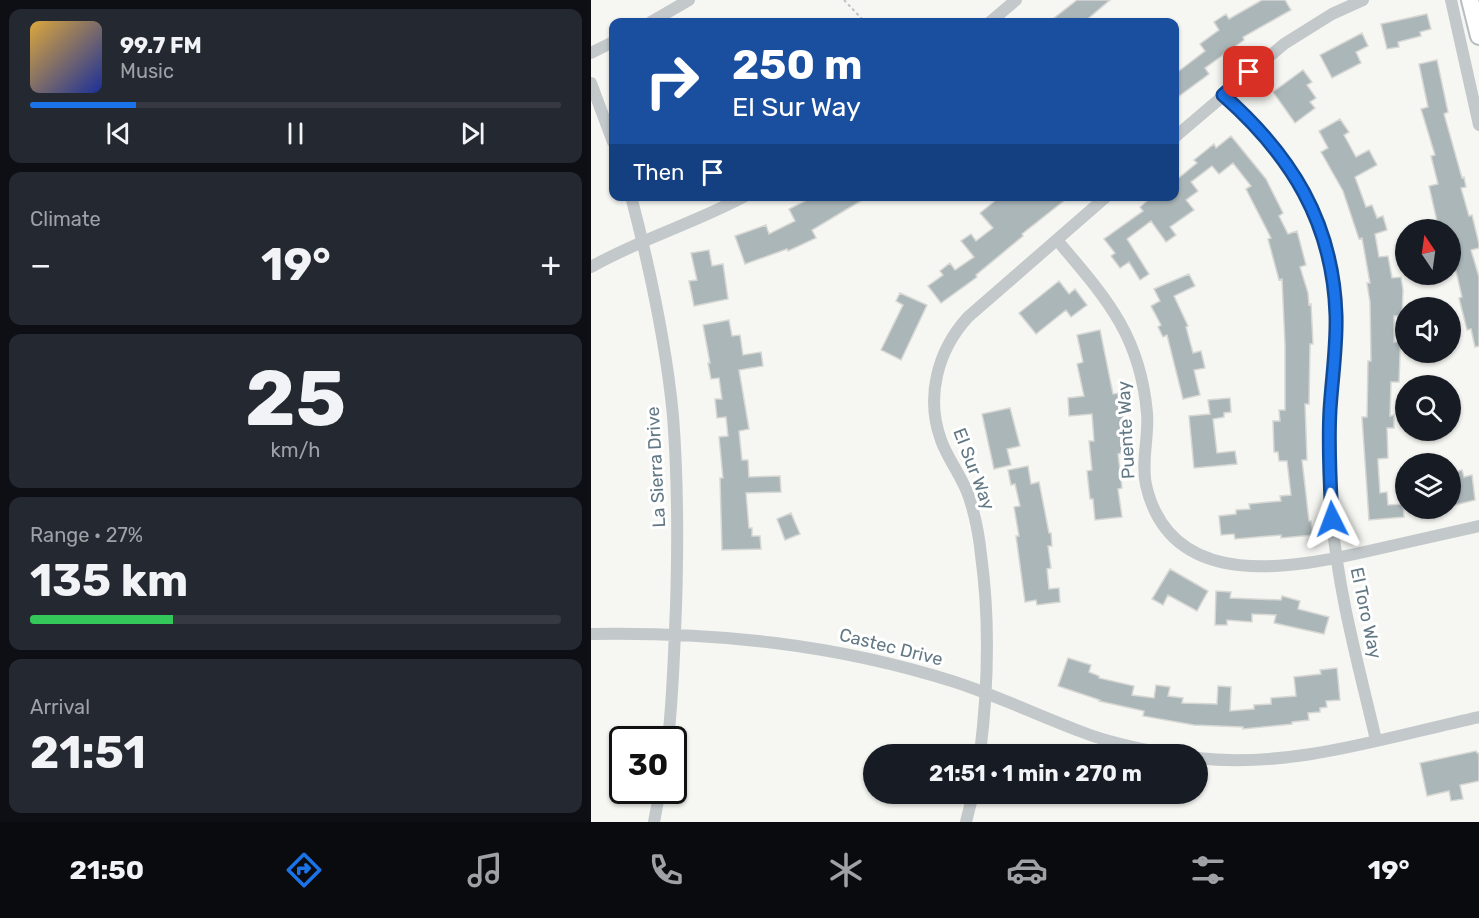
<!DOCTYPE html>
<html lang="en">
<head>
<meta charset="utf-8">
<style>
	body { margin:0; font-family:Rubik,sans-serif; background:#242831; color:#f1f3f6; height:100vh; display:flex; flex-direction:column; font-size:22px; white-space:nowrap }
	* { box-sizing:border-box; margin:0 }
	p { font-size:20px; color:#9ea1a6 }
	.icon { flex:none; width:33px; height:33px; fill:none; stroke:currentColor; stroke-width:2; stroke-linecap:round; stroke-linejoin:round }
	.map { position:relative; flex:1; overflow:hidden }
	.side { display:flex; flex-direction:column; gap:9px; padding:9px; background:#0d0f14; width:591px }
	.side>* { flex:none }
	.banner { position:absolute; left:18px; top:18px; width:570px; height:183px; border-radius:12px; box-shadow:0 2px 4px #0004; background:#1a4fa0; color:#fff; overflow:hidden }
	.needle { width:39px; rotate:347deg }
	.controls { position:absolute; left:804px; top:219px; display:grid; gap:12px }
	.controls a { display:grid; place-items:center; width:66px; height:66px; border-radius:50%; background:#171b24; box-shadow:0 2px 4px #0004; font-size:30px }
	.speed { position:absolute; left:18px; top:726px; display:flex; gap:12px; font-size:30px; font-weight:700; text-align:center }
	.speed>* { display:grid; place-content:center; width:78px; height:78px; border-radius:50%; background:#171b24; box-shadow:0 2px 4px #0004; line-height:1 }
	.speed .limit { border:3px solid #111; border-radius:9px; background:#fff; color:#111 }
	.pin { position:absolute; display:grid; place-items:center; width:51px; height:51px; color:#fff; margin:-26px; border-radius:12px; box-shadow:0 3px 9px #0006 }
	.me { position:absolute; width:66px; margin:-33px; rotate:357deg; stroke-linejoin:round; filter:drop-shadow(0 0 4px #0008) }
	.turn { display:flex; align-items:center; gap:21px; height:126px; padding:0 24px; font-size:27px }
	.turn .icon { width:78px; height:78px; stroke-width:2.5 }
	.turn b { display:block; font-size:42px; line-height:51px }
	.then { display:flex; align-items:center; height:57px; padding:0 24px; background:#0003; gap:12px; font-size:22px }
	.big { font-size:45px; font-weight:700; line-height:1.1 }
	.side .tile { flex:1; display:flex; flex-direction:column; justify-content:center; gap:9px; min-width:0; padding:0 21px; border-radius:12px; background:#242831 }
	.side .dial { align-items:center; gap:0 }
	.dial b { font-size:78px; line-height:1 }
	.song { display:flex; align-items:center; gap:18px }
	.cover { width:72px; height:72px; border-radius:9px; background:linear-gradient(135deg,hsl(40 70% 55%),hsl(230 70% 35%)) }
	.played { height:6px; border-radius:3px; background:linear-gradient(90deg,#1a73e8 20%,#363941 20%) }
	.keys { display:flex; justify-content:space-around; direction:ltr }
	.heat { display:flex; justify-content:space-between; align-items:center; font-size:33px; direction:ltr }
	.charge { height:9px; border-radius:4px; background:linear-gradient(90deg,#34c759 27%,#363941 0) }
	.trip { position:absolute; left:272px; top:744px; width:345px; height:60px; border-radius:30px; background:#171b24; box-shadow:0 2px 4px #0004; font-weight:700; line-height:60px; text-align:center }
	.tab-bar { display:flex; height:96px; justify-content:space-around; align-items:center; background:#090b0e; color:#9ea1a6 }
	.tab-bar .icon { width:42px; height:42px }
	.tab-bar .selected { color:#1a73e8 }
	.tab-bar b { font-size:27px; color:#f1f3f6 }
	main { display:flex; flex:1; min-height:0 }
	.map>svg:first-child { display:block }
	.building { fill:#abb6b9; stroke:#d7d7d4; stroke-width:1.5 }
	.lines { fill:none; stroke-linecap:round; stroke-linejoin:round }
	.secondary-casing { stroke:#b7bdc1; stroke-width:20 }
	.path { stroke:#bec1c3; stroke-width:2; stroke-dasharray:3 3; stroke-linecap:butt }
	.minor { stroke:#c3c8ca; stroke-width:12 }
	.secondary { stroke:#fff; stroke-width:16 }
	.route-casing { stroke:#114b97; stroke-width:15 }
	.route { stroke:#1a73e8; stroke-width:10 }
	.labels { text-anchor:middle; stroke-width:6; stroke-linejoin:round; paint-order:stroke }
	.street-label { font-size:18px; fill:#627985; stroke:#fff }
</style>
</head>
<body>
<main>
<section class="side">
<div class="tile">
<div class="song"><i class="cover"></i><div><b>99.7 FM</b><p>Music</p></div></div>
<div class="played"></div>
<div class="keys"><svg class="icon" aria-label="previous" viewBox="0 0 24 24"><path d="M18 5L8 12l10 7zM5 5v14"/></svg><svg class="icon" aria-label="pause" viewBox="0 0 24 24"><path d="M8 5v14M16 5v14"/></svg><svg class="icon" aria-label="next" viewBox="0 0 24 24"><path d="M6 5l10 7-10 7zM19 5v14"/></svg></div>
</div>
<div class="tile"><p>Climate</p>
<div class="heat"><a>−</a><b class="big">19°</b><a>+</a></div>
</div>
<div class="tile dial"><b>25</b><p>km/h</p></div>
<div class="tile"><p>Range · 27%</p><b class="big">135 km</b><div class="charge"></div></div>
<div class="tile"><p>Arrival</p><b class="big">21:51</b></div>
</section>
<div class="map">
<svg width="888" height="822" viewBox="0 0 888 822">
	<rect width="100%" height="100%" fill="#f6f6f2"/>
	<!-- building -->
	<path class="building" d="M486 0H519L493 22H458Z
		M671 0H694L700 10 652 37 653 40 614 68 618 74 584 99V74L614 51 609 44 628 30 623 22 635 14 638 19Z
		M836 14 840 29 829 32 830 36 807 42 808 47 796 49 790 24Z
		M771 33 777 46 765 52 770 63 741 78 729 55Z
		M846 60 857 112 853 114 871 178 873 177 875 187 870 188 878 216 881 215 888 244V248L880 250 888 277V346L884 347 880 329 876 330 868 298 871 297 865 271 860 272V230H848L838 186 847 184 840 156 844 155 830 109 837 107 828 64Z
		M712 70 721 82 716 85 725 98 719 102 724 108 704 123 682 92Z
		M749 119 758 132 753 135 765 157 778 150 786 165 764 177 775 207 781 205 786 218 792 216 796 230 784 234 788 257 797 256 801 278 810 277 812 290 811 316H803V342H809V355L808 382H800L799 416 803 415V428H796L797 458 787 459V462L789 493 796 492 797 505 812 504 813 517 778 520 771 417H776L777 361H780L779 302 776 283H779L771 238 768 239 752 191 730 152 737 148 728 131Z
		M640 136 675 179 692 213 688 216 697 234 706 231 715 265 709 267 717 293 718 305 720 304 722 344H719L718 404H714L716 460H711L718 521H720L722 535 690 538V535L644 539 643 534 630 535 628 516 645 514V510L659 509 658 504 690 501 689 496 700 495 696 461H688L687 452H683L682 421H689L688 410H694V345L691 279 688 280 677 239 680 238 655 189 660 186 642 163 628 174 621 166 600 182 607 191 595 200 603 210 579 227 585 235 575 242 560 221 536 239 558 274 549 280 538 262 529 268 520 256 524 253 513 239 552 211 549 207 562 196H584V181L606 163 603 160 623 144 625 148Z
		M215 196H278L221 230 225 238 197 251 196 249 154 264 144 236 175 225 178 234 204 221 198 209 216 200Z
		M410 196H479L431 234 432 236 385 275 386 277 350 303 337 286 352 275 349 271 359 263 364 270 383 257 370 241 380 234 385 241 402 228 389 213Z
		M118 250 121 266 132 264 137 299 103 306 98 281 106 280 100 253Z
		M598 274 604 286 583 296 597 326 595 327 602 353 610 351 614 368 603 370 609 395 592 399 576 335 572 337 567 327 570 325 560 306 569 301 563 289Z
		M468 281 478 294 484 289 496 305 480 317 475 310 445 334 428 313Z
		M309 293 336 305 310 360 290 350 312 305 305 301Z
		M138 320 141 336 149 335 152 355 170 352 172 366 148 370 158 429 148 431 151 460H157L158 477 189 476 190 492 155 493 158 528H161V536H169L170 549 131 550 129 478H132L128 437 137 436 135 417 126 418 124 399H131L128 378 120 379 117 363H119L112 325Z
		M509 330 522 394 529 393 535 438H530L531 453 527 454 531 488 527 489 531 517 504 520 502 499H499L496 471 501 470 498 441H503L501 414 478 416 477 398 493 396 486 364 492 362 486 335Z
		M639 398 640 412 633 413V417L622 419 626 453 644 451 646 464 603 468 598 416 619 414 617 400Z
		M419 408 429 446 416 449 420 465 403 469 391 414Z
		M437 466 440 484 448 482 458 533H460L461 546H457L460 568 456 569 458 589 468 588 469 602 446 605 445 600 434 602 425 536H428L423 507 429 506 424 484 420 485 417 470Z
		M871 470 873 477 881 475 884 500 860 506V473Z
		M200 513 209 534 194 540 186 519Z
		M579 569 617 591 606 611 577 595 572 605 561 599Z
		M625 591 640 592 639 598 690 600 691 596 709 601 707 609 738 617 733 634 683 623 685 615 661 614V622L636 620V625H624Z
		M477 658 500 665 498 672 508 676V678L543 686 541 695 563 698 565 685 579 687 577 696 592 698 591 703 626 704 627 686 640 687 639 711 663 709V705L680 704V698L705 696 703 677 730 674 729 670 746 668 749 700 735 701 736 707 729 708V712L717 713 718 720 701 722V724L652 729V727L603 725 552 716 553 711 508 701 509 700 467 686Z
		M885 751 886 753H888V781L869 785 872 799 860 801 858 791 836 796 829 763Z"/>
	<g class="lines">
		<defs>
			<path id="secondary" d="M879 0 888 36"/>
		</defs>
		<!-- secondary casing -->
		<use href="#secondary" class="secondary-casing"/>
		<!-- path -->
		<path class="path" d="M253 0 274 22"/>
		<!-- minor -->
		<path class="minor" d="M860 0 888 125
			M60 22 98 0
			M399 22 425 0
			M0 53 22 42
			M0 83 22 142
			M632 95C699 155 741 222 745 314 746 345 741 377 739 409 737 445 738 482 741 518 747 593 768 667 785 740
			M584 137 693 44 741 14 772 0
			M40 196C59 269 75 342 82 416 87 480 87 543 85 607 83 652 82 696 77 740
			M466 240C514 297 549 334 556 413 558 437 550 461 555 485 580 594 703 568 782 550 817 542 853 534 888 526
			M0 267C49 239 104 223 154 196
			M0 634C126 632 244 644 364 682 407 696 448 716 491 732 519 743 549 749 579 754
			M389 754C397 689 399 620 390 555 388 535 384 515 378 497 371 476 357 460 350 440 334 396 347 350 377 317L516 196
			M606 758C701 769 796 737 888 717
			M63 822 69 790
			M375 822 382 794"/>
		<!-- secondary -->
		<use href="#secondary" class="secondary"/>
	</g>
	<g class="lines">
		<defs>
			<path id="route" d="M658 72 632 95C700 155 742 222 745 315 746 346 741 378 739 410 737 446 739 483 741 519"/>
		</defs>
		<!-- route casing -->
		<use href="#route" class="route-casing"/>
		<!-- route -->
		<use href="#route" class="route"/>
	</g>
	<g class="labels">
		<!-- street labels -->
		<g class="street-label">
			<text transform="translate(535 430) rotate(-93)" y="6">Puente Way</text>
			<text transform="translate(65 467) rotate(-93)" y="6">La Sierra Drive</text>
			<text transform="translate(383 469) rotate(69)" y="6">El Sur Way</text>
			<text transform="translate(775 613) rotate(78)" y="6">El Toro Way</text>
			<text transform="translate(300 647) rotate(14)" y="6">Castec Drive</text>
		</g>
	</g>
</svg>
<div class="controls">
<a><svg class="needle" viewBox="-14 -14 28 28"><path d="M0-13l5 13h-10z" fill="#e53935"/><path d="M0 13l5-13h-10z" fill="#9ea1a6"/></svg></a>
<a><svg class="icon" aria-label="sound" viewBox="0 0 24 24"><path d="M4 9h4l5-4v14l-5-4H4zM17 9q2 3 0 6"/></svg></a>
<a><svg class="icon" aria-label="search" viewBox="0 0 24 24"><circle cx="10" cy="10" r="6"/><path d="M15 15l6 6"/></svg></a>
<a><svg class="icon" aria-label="layers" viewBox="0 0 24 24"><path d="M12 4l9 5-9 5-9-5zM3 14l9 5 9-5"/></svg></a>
</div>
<div class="speed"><div class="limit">30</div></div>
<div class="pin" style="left:658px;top:72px;background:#d93025"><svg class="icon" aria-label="arrive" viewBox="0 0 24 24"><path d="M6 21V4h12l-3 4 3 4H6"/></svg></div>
<svg class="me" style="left:741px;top:519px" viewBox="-20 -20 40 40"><path d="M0-17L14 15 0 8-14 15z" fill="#1a73e8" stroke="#fff" stroke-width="4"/></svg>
<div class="trip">21:51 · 1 min · 270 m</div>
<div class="banner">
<div class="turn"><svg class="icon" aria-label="right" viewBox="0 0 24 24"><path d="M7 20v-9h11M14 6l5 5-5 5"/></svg><div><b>250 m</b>El Sur Way</div></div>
<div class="then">Then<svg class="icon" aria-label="arrive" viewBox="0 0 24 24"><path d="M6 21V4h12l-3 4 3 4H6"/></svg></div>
</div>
</div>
</main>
<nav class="tab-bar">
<b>21:50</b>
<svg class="icon selected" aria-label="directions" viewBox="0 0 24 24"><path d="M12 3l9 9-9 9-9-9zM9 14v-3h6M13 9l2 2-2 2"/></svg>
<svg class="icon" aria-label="music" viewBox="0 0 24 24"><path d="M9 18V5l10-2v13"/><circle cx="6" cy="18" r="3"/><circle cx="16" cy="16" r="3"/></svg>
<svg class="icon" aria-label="phone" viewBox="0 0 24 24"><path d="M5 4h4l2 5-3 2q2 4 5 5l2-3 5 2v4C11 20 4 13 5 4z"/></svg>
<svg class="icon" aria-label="climate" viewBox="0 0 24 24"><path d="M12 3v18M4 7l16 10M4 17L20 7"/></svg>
<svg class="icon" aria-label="car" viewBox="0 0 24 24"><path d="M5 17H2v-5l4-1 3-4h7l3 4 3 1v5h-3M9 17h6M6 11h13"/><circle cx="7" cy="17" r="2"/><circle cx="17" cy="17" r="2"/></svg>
<svg class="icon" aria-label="filters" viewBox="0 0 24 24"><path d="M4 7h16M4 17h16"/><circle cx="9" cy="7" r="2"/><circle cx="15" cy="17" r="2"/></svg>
<b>19°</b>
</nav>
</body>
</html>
